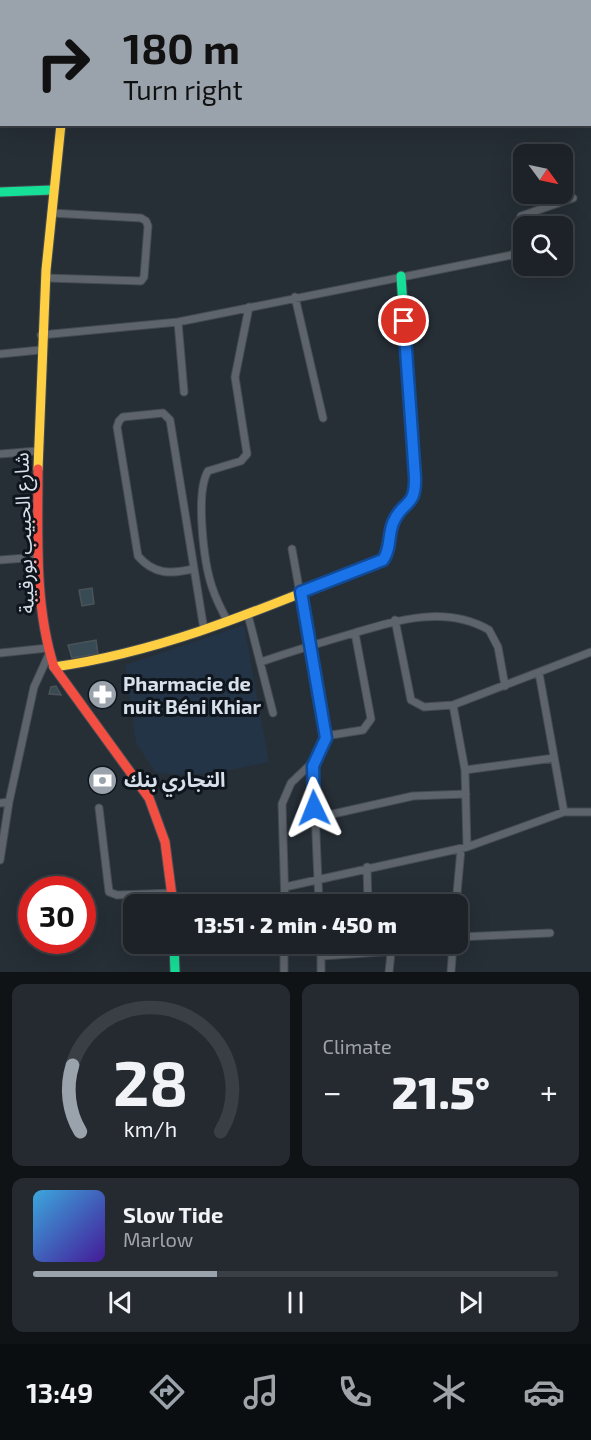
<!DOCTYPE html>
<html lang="en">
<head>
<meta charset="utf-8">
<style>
	body { margin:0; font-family:"Exo 2","Noto Sans Arabic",sans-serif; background:#252a30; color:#f1f3f6; height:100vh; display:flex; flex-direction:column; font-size:22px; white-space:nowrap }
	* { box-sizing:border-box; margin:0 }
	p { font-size:20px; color:#a0a4a8 }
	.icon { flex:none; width:33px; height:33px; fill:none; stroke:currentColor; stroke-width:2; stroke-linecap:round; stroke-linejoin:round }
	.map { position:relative; height:972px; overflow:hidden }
	.sheet { display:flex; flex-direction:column; gap:12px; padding:12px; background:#0f1316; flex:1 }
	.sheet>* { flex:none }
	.banner { position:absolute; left:0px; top:0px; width:591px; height:126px; box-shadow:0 6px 24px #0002,0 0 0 2px #3a3f45; background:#9aa2ac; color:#111; overflow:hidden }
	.needle { width:39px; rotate:123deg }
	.controls { position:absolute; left:513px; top:144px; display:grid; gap:12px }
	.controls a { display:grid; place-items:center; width:60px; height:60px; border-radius:12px; background:#1c2228; box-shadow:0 6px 24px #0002,0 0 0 2px #3a3f45; font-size:30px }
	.speed { position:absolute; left:18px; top:876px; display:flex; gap:12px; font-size:30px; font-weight:700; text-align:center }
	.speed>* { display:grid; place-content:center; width:78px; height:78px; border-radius:50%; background:#1c2228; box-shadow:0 6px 24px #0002,0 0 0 2px #3a3f45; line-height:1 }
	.speed .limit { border:9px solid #d22; background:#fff; color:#111 }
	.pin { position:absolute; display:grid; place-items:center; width:51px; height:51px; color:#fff; margin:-26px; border:3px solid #fff; border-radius:50%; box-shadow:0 2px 6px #0007 }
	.me { position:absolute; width:66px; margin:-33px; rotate:358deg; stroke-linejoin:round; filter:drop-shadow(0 0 4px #0008) }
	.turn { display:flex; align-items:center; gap:21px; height:126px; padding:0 24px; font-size:27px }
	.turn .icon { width:78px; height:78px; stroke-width:2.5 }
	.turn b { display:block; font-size:42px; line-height:51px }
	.big { font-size:45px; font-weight:800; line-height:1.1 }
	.sheet .card { flex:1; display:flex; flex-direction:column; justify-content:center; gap:9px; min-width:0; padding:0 21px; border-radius:12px; background:#252a30 }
	.sheet .dial { align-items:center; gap:0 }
	.dial svg { height:156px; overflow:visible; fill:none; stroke:#3a3f45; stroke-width:7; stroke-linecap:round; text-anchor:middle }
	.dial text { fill:#f1f3f6; stroke:none }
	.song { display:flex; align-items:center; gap:18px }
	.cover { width:72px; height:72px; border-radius:9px; background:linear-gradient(135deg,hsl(200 70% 55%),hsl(260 70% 35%)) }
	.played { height:6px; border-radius:3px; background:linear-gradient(90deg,#9aa2ac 35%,#3a3f45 35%) }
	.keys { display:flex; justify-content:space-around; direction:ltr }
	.heat { display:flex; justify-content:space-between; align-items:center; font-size:33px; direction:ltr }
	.sheet .tiles { flex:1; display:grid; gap:12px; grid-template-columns:1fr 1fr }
	.card:last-child { grid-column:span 2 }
	.trip { position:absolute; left:123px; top:894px; width:345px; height:60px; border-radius:12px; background:#1c2228; box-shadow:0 6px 24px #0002,0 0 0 2px #3a3f45; font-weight:800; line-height:60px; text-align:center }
	.tabs { display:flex; height:96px; justify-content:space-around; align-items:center; background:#0b0e10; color:#a0a4a8 }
	.tabs .icon { width:42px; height:42px }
	.tabs .current { color:#9aa2ac }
	.tabs b { font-size:27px; color:#f1f3f6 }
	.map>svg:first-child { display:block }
	.built { fill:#233446 }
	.building { fill:#384b54; stroke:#4b5359; stroke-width:1.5 }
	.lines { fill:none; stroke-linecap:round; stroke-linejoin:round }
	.street-casing { stroke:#444b52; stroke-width:9 }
	.fast-casing { stroke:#444b52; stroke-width:11 }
	.slow-casing { stroke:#444b52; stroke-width:11 }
	.jam-casing { stroke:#444b52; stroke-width:11 }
	.street { stroke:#5e646b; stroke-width:7 }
	.fast { stroke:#16e098; stroke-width:9 }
	.slow { stroke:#ffcf43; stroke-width:9 }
	.jam { stroke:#f24e42; stroke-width:9 }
	.route-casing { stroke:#114b97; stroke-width:15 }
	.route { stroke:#1a73e8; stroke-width:10 }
	.labels { text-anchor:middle; stroke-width:6; stroke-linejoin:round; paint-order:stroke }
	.street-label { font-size:20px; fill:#d8e1eb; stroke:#0f151c }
	.poi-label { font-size:20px; font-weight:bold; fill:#d8e1eb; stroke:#0f151c; text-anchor:start }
</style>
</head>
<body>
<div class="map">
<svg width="591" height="972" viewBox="0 0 591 972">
	<rect width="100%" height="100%" fill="#262e36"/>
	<!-- built -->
	<path class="built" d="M244 625 269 762 215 773 184 775 156 773 136 743 125 665Z"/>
	<!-- building -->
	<path class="building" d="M92 588 94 604 82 606 79 590Z
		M96 640 98 654 72 658 68 645Z
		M56 686 61 695 49 694 51 687Z"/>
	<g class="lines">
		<defs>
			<path id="street" d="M215 2 228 0
				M292 2V0
				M0 31H2
				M46 278 141 281 144 277 148 226 146 221 141 218 51 213
				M295 297 323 418
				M178 322 184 392
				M41 335 178 322 512 255 518 248V224L521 216 573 198
				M0 354 40 350
				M0 454 37 451
				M292 549 326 738 313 766 319 904
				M0 560 39 557
				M193 569C171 574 154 575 138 556L117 427 119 421 123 417 163 413 170 420 204 630
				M248 615 273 713
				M395 620 411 700 424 707 453 705
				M228 622C222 611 216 599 212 587 204 563 195 493 208 471L241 461 247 454 235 377 249 307
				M0 653 48 648
				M261 662C292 651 323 642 354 633 398 620 446 605 489 630L498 647 505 686
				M325 736 363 730 371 719 355 633
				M465 770 554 758
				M0 803 9 802
				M99 808 109 892 117 895 173 893
				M564 812H591
				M315 818 413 796 466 794
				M467 847 465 770 453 705 591 652
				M0 860 9 802 34 687 49 654
				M367 867 368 904
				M285 887 467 847 564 812 539 673
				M285 904 282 804 291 783 314 761
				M456 904 461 849
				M458 937 550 933
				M322 956 453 947
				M284 972V944
				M321 972V944
				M389 972 391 953
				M451 972 453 945"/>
			<path id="fast" d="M84 0V2
				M0 192 52 190
				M341 577 383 560 393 522 412 498 415 485 401 276
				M174 944 175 972"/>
			<path id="slow" d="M38 469 46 270 61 124
				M54 667C157 652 245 616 341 577"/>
			<path id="jam" d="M38 469C38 534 34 605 54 667L149 798 165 842 173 904"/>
		</defs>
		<!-- street casing -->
		<use href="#street" class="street-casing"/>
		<!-- fast casing -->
		<use href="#fast" class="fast-casing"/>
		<!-- slow casing -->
		<use href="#slow" class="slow-casing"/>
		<!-- jam casing -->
		<use href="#jam" class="jam-casing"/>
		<!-- street -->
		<use href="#street" class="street"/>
		<!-- fast -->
		<use href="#fast" class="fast"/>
		<!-- slow -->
		<use href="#slow" class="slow"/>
		<!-- jam -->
		<use href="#jam" class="jam"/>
	</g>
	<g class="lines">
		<defs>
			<path id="route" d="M314 808 313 766 326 738 301 592 383 560C391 549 388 535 393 523 402 500 416 509 415 477L404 321"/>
		</defs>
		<!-- route casing -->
		<use href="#route" class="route-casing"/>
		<!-- route -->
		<use href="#route" class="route"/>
	</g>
	<!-- icons -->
	<defs>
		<symbol id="pharmacy-disc" viewBox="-11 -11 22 22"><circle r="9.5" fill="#9aa2ac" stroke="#0f151c"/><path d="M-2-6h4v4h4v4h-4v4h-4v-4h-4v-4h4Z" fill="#fff"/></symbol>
		<symbol id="bank-disc" viewBox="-11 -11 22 22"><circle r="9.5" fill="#9aa2ac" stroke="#0f151c"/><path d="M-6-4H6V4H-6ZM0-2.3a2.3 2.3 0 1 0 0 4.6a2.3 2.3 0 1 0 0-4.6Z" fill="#fff"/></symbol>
	</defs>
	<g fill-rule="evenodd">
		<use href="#pharmacy-disc" x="86" y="678" width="33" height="33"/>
		<use href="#bank-disc" x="86" y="764" width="33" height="33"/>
	</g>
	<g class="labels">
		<!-- street labels -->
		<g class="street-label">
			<text transform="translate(24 533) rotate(-92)" y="7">شارع الحبيب بورقيبة</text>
		</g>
		<!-- poi labels -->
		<g class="poi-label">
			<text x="123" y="691">Pharmacie de<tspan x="123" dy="23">nuit Béni Khiar</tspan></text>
			<text x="124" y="787">التجاري بنك</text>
		</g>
	</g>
</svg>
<div class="controls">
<a><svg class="needle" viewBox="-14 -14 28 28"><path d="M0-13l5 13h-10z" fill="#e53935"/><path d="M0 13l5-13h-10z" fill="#a0a4a8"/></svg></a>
<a><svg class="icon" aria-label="search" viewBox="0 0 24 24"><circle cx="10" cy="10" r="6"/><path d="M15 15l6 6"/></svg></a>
</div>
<div class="speed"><div class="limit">30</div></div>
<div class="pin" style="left:404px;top:321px;background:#d93025"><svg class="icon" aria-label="arrive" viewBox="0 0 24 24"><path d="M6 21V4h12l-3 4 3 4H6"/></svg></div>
<svg class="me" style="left:314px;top:808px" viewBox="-20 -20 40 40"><path d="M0-17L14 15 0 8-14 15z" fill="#1a73e8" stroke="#fff" stroke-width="4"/></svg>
<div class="trip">13:51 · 2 min · 450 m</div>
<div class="banner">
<div class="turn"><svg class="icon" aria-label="right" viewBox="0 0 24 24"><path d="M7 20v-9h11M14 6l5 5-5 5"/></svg><div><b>180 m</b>Turn right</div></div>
</div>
</div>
<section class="sheet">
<div class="tiles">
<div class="card dial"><svg viewBox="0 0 100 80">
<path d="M14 69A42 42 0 1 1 86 69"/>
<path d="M14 69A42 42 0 0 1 10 35" stroke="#9aa2ac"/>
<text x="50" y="56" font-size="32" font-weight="700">28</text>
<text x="50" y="72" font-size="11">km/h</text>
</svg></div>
<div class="card"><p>Climate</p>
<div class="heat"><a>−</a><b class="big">21.5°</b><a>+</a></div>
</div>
<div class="card">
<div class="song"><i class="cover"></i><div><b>Slow Tide</b><p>Marlow</p></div></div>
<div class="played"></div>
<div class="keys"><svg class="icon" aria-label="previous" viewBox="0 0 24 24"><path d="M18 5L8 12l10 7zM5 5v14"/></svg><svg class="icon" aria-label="pause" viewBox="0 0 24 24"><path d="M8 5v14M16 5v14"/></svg><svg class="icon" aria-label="next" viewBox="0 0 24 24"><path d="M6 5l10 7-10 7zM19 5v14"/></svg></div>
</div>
</div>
</section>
<nav class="tabs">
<b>13:49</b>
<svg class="icon current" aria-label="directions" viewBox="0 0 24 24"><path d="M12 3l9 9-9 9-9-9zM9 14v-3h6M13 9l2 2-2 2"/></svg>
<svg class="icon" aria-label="music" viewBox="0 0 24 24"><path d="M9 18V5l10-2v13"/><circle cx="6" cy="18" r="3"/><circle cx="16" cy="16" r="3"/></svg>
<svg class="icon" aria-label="phone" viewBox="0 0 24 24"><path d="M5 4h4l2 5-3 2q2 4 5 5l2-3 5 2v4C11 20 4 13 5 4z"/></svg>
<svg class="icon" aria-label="climate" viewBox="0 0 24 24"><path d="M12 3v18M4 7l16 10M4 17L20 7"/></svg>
<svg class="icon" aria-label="car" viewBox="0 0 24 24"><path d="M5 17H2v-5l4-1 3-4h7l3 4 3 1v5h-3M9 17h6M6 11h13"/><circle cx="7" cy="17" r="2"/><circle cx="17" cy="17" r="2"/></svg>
</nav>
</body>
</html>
